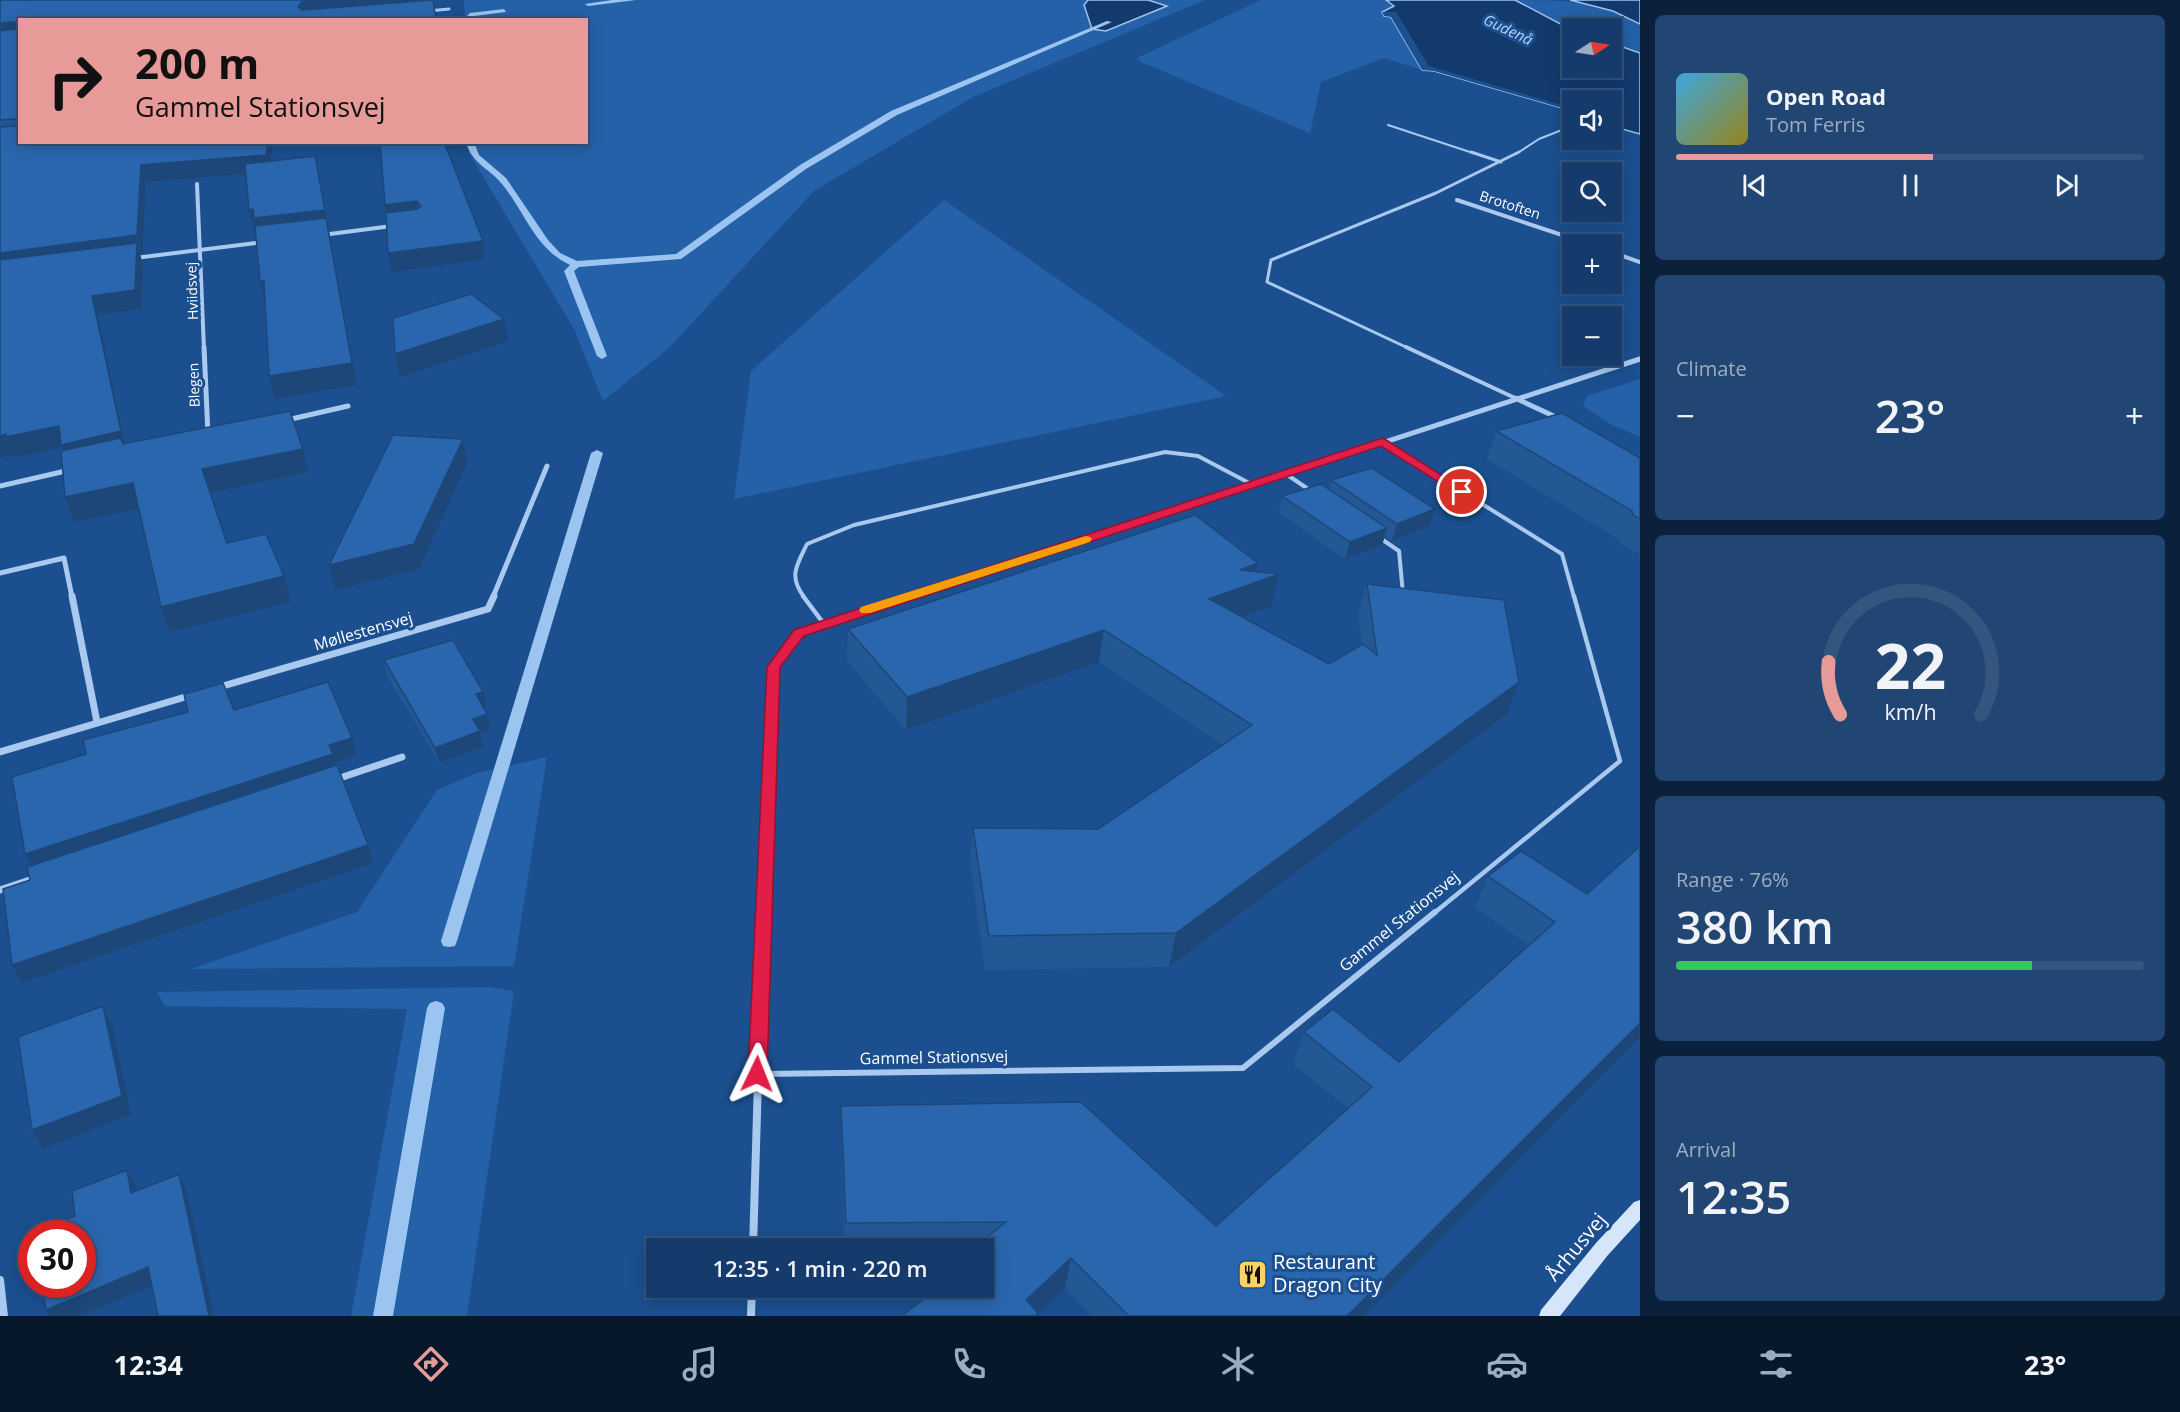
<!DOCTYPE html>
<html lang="en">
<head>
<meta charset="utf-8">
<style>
	body { margin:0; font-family:"Open Sans",sans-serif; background:#214673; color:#f1f3f6; height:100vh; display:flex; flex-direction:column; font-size:22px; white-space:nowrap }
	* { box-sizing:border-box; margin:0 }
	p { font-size:20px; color:#9dadc1 }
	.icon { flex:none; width:33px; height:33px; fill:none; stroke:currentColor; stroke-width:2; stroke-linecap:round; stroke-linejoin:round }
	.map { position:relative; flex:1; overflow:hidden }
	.side { display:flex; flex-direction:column; gap:15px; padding:15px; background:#0b203b; width:540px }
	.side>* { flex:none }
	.banner { position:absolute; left:18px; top:18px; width:570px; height:126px; border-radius:0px; box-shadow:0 3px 15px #0003,0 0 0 2px #33557e; background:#e69b98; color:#111; overflow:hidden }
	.needle { width:39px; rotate:78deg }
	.tools { position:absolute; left:1562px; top:18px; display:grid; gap:12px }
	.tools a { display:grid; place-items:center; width:60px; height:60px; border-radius:0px; background:#143b6b; box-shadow:0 3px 15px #0003,0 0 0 2px #33557e; font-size:30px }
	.speed { position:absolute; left:18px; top:1220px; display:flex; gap:12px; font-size:30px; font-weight:700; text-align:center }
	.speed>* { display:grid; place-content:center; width:78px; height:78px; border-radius:50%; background:#143b6b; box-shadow:0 3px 15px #0003,0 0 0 2px #33557e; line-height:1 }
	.speed .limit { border:9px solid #d22; background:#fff; color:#111 }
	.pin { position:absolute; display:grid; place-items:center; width:51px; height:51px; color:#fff; margin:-26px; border:3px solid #fff; border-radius:50%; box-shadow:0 2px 6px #0007 }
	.me { position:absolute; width:66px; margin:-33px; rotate:2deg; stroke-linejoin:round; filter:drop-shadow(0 0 4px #0008) }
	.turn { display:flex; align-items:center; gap:21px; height:126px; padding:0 18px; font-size:27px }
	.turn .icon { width:78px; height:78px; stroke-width:2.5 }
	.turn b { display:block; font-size:42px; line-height:51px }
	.big { font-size:45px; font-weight:600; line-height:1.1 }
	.side .widget { flex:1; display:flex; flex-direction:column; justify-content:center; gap:9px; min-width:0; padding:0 21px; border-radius:9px; background:#214673 }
	.side .dial { align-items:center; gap:0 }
	.dial svg { height:156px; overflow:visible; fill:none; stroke:#33557e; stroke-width:7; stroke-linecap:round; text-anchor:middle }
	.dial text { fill:#f1f3f6; stroke:none }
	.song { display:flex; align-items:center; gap:18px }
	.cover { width:72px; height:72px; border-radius:9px; background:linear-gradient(135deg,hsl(200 70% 55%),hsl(50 70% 35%)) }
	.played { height:6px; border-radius:3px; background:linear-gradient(90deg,#e69b98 55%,#33557e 55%) }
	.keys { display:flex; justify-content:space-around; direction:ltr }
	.heat { display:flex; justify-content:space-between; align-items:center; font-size:33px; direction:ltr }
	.charge { height:9px; border-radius:4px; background:linear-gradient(90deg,#34c759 76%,#33557e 0) }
	.trip { position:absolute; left:646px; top:1238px; width:348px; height:60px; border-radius:0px; background:#143b6b; box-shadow:0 3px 15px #0003,0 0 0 2px #33557e; font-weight:600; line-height:60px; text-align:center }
	.menu { display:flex; height:96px; justify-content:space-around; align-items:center; background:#08182b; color:#9dadc1 }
	.menu .icon { width:42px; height:42px }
	.menu .selected { color:#e69b98 }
	.menu b { font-size:27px; color:#f1f3f6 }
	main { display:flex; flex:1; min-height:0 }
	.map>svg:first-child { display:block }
	.green { fill:#2461a8 }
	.water { fill:#123a6d; stroke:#9cc4f0; stroke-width:1.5 }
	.pier { fill:#1b4f8f }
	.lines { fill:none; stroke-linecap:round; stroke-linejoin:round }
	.stream { fill:#9cc4f0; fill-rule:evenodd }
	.service-far4 { stroke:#a9c9ee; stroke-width:2 }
	.service-far3 { stroke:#a9c9ee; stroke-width:3 }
	.service-far2 { stroke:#a9c9ee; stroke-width:4 }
	.service-far1 { stroke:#a9c9ee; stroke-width:4.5 }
	.service { stroke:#a9c9ee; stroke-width:6 }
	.minor-far4 { stroke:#a9c9ee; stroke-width:3 }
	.minor-far3 { stroke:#a9c9ee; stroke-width:4 }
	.minor-far2 { stroke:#a9c9ee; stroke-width:5 }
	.minor-far1 { stroke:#a9c9ee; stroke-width:7 }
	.minor { stroke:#a9c9ee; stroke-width:8 }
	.secondary { fill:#d6e6fa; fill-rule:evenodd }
	.wall { fill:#245895 }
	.shaded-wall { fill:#1d4779 }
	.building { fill:#2a66ad; stroke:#1d4779; stroke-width:1.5 }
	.route { fill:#e11d48; stroke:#92132f; stroke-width:1.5 }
	.slow { fill:#f59e0b }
	.labels { text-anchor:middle; stroke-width:6; stroke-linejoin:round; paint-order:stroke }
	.far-street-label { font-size:14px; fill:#fff; stroke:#1b4f8f }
	.far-water-label { font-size:15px; font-style:italic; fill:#b5d3f5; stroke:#1b4f8f }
	.street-label { font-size:16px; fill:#fff; stroke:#1b4f8f }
	.near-street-label { font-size:20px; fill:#fff; stroke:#1b4f8f }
	.near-poi-label { font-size:20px; fill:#fff; stroke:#1b4f8f; text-anchor:start }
</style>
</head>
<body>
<main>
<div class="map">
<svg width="1640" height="1316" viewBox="0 0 1640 1316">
	<rect width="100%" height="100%" fill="#1b4f8f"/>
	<!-- green -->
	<path class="green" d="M464 0H1088L1084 5 1092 29 1167 6 1148 0H1205L973 97 814 191 669 348 603 401 575 331 469 153V143L586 142V20L465 19Z
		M1261 0H1386L1394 6 1382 12 1391 17 1422 70 1384 58 1321 82 1310 133 1141 62 1137 58Z
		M1515 0C1563 0 1597 0 1640 24V53L1611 43V28H1572V30Z
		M944 200 1226 396 734 499 751 371Z
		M1640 379V437L1612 425 1583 406 1587 396Z
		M547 757 514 966 191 969 357 912 437 790 477 773Z
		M491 987 514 991 467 1316H351L407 1009 165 1006 157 992Z"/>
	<!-- water -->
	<path class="water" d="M1088 0H1148L1167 6 1106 31 1092 29 1084 5Z
		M1386 0H1515L1572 30V68H1611V43L1640 53V134L1611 126V100H1572V111L1434 71 1422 70 1391 17 1384 16 1382 12 1394 6Z
		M1570 0H1640V24L1613 11Z"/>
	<!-- pier -->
	<path class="pier" d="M1382 12H1396L1429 66 1572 108V111L1434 71 1422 70 1391 17 1384 16Z"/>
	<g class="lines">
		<!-- stream -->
		<path class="stream" d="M612 0H636L588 6 585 4Z
			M504 9 506 12 474 16 470 20H463L470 13Z
			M1107 21 1112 22 897 115 806 169 681 259 579 267 574 271 607 356 602 359 597 356 564 271 570 265C535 249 525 212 502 184 489 168 472 164 466 142H474L479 155 506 178 548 240 560 253 577 261 676 254 800 165 891 111Z
			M597 450 603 453 457 941 455 946 449 947 443 946 441 941 591 453Z
			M436 1001 442 1003 445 1008 393 1316H373L427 1008 430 1003Z"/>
		<!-- service-far4 -->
		<path class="service-far4" d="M1388 125 1476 154
			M1516 154 1539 139 1572 126"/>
		<!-- service-far3 -->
		<path class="service-far3" d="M1471 152 1501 162
			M1410 349 1267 282 1271 260 1436 193 1519 152"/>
		<!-- service-far2 -->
		<path class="service-far2" d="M1406 347 1515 398
			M1383 442 1562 554 1574 597
			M1286 474 1311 491
			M1380 538 1399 551 1403 594
			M804 597C788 576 797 565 807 544L854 525 1165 452 1198 456 1253 485"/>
		<!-- service-far1 -->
		<path class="service-far1" d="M803 596 824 624
			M1433 914 1620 761 1574 596"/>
		<!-- service -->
		<path class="service" d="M757 1074 1243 1068 1435 912"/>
		<!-- minor-far4 -->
		<path class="minor-far4" d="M428 11 449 9"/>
		<!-- minor-far3 -->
		<path class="minor-far3" d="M197 184 204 349
			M1457 200 1589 244
			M322 235 392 226
			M1611 252 1640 262
			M135 258 264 242"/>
		<!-- minor-far2 -->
		<path class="minor-far2" d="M204 347 208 435
			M1515 398 1558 418
			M287 420 348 406
			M0 486 70 470
			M0 573 64 558 72 597
			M493 597 547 466
			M909 597 1640 359"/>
		<!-- minor-far1 -->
		<path class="minor-far1" d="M72 596 97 722
			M216 688 488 609 494 596
			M0 752 192 695
			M334 780 402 757
			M0 890 36 878
			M763 914 773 667 799 633 914 596"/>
		<!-- minor -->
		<path class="minor" d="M753 1248 763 912
			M0 1280 4 1316
			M751 1316 752 1287"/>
		<!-- secondary -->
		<path class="secondary" d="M1640 1200V1220L1608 1255 1560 1316H1539L1541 1310 1596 1243 1634 1202Z"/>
	</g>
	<!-- wall -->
	<path class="wall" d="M0 0 20 20 271 161 315 156 357 385 275 399 269 376 265 301 260 281 255 230H254L246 174 146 182 143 253 140 254 143 265 141 309 98 315 126 443 309 472 210 493 227 543 291 602 170 632 139 508 74 522 65 497 63 451 62 447 14 458V455L0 458Z
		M1496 431 1640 458V554L1621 544 1620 540 1487 459Z
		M1331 480 1435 509 1430 526 1392 541 1385 536 1382 545 1345 559 1279 513 1282 496 1329 489Z
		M1258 563 1256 571 1272 606 1242 617 1329 664 1362 644 1358 616 1367 584 1506 715 1169 967 985 970 970 862 973 828 1098 829 1223 745 1099 662 906 730 847 661 848 629Z
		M384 660 483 692 486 708H484L487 714 490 730 480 733 483 747 439 763 387 676Z
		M1488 876 1587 894 1364 1316H1092L1065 1288 923 1299 924 1287 984 1248H845L841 1137V1106L1216 1226 1348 1108 1293 1064 1304 1032 1399 1062 1529 945 1475 908Z"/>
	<!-- shaded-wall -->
	<path class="shaded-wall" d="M331 0H432L305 16 298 7 302 2Z
		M15 22 20 36 0 38V23Z
		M268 142H273L270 172 146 182 143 253 140 254 143 265 141 309 98 315 127 452 68 465 62 447 14 458V455L0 458V253L141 165Z
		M442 142H458L459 148 443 149Z
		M315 156 357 385 275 399 269 376 352 363 257 230H254L249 210Z
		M417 201 420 219 388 223 385 205Z
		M483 241 485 259 392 272 388 253Z
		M260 281H264L266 303Z
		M504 319 508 341 400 377 395 354Z
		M463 439 467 463 419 569 335 590 329 565Z
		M303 449 309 472 209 493 202 469Z
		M133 483 142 508 74 522 65 497Z
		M1435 509 1430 526 1392 541 1397 524Z
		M1387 528 1382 545 1345 559 1350 542Z
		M1258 563 1253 583 1279 574 1272 606 1203 631 1209 599 1240 570Z
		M284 576 291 602 170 632 161 607Z
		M1104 630 1099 662 906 730 907 697Z
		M1519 682 1506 715 1169 967 1176 933Z
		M483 692 486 708 479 710 476 694Z
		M487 714 490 730 480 733 483 747 439 763 435 748 473 719Z
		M352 738 356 756 335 763 338 772 34 873 25 854 329 745Z
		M368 845 373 863 21 983 12 965Z
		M103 1006 112 1024 131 1114 43 1149 32 1130Z
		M1640 1023V1037L1364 1316H1347Z
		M127 1170 136 1187 140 1210 131 1193Z
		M179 1174 187 1191 214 1316H209Z
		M1071 1258 1065 1288 1038 1314V1316H1023L1026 1300Z
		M148 1267 157 1283 80 1316H50L46 1310Z"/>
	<!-- building -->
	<path class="building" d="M0 0H331L302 2 298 7 302 10 433 0 436 20H20V142H268L266 155 141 165 137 235 0 253V127L15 126 18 122 15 119 0 120V31L16 29 19 26 15 22 0 23Z
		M380 142H444L483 241 388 253 386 213 417 209 421 206 417 201 385 205Z
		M315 156 325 210 254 218 253 209 249 210 245 164Z
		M326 218 352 363 269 376 264 281H260L255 226Z
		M137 243 135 290 92 296 121 431 61 445 59 426 6 437V434L0 436V260Z
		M471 294 504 319 395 354 393 318Z
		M290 411 303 449 202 469 227 543 266 534 284 576 161 607 133 483 65 497 61 451 121 438 123 444Z
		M1562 413 1640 458V519L1633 515 1632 511 1496 431Z
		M393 435 463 439 414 544 329 565Z
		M1372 468 1435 509 1397 524 1331 480Z
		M1321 484 1387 528 1350 542 1282 496Z
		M1195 515 1258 563 1240 570 1279 574 1209 599 1329 664 1363 644 1377 655 1367 584 1504 600 1519 682 1176 933 989 936 973 828 1098 829 1252 725 1104 630 907 697 848 629Z
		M453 640 483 692 476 694 487 714 473 719 480 731 435 748 384 660Z
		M328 682 352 738 329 745 333 754 25 854 12 777 86 754 83 740 188 712 184 694 223 683 234 710Z
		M337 765 368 845 12 965 3 889 30 880 27 867Z
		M1640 846V1023L1347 1316H1129L1071 1258 1026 1300 1038 1313 1035 1316H902L930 1294 924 1287H984V1248H973L1006 1222 846 1223 841 1106 1081 1102 1216 1226 1372 1087 1304 1032 1333 1009 1399 1062 1555 922 1488 876 1521 851 1587 894Z
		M103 1006 122 1096 32 1130 18 1037Z
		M127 1170 131 1193 179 1174 209 1316H158L148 1267 46 1310 42 1284H82V1233H36V1231L75 1216 72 1191Z"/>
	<!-- route -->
	<path class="route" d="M1383 438 1468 492 1467 494H1458L1381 446 804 636 780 667 767 1074 764 1080 757 1082 751 1080 748 1074 767 667 794 630Z"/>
	<!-- slow -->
	<path class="slow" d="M1086 536 1090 537 1092 539 1090 542 870 613H861L859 610 861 607Z"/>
	<!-- icons -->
	<defs>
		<symbol id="restaurant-square" viewBox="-11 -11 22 22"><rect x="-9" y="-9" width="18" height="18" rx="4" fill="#ffd166" stroke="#1b4f8f"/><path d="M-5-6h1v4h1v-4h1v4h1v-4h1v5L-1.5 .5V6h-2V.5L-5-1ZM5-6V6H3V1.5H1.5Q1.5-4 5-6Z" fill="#111"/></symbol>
	</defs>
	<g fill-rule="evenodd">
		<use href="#restaurant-square" x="1236" y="1258" width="33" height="33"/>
	</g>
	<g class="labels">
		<!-- far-street labels -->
		<g class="far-street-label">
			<text transform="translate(1510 205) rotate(18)" y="5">Brotoften</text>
			<text transform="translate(192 291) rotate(-92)" y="5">Hviidsvej</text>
			<text transform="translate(194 385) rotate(-92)" y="5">Blegen</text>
		</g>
		<!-- far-water labels -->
		<g class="far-water-label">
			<text transform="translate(1508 30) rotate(25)" y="5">Gudenå</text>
		</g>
		<!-- street labels -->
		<g class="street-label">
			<text transform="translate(363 631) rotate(-16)" y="6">Møllestensvej</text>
			<text transform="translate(1399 921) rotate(-39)" y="6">Gammel Stationsvej</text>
			<text transform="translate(934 1057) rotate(-1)" y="6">Gammel Stationsvej</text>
		</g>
		<!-- near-street labels -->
		<g class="near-street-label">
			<text transform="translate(1576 1247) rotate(-50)" y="7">Århusvej</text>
		</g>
		<!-- near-poi labels -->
		<g class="near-poi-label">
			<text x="1273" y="1269">Restaurant<tspan x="1273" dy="23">Dragon City</tspan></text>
		</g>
	</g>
</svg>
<div class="tools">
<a><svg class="needle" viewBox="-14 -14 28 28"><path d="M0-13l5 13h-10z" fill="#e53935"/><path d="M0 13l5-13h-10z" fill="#9dadc1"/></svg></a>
<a><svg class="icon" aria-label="sound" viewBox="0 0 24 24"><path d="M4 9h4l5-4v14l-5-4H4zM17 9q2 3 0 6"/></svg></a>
<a><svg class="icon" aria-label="search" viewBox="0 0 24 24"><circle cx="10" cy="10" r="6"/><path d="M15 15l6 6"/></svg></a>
<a>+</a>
<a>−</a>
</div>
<div class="speed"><div class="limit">30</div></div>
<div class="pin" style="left:1462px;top:492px;background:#d93025"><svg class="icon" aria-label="arrive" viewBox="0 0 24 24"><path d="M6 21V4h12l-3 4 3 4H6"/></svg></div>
<svg class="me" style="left:757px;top:1074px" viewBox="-20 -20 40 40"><path d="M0-17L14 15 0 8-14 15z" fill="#e11d48" stroke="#fff" stroke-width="4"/></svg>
<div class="trip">12:35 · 1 min · 220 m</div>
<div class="banner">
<div class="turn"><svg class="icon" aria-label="right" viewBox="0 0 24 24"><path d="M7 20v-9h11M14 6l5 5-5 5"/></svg><div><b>200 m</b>Gammel Stationsvej</div></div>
</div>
</div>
<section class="side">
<div class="widget">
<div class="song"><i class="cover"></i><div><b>Open Road</b><p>Tom Ferris</p></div></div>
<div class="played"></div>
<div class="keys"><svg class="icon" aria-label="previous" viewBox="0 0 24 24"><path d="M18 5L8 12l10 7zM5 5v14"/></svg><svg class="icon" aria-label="pause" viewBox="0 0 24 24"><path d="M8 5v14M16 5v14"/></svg><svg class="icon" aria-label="next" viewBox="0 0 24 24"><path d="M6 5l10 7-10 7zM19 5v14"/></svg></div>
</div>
<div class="widget"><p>Climate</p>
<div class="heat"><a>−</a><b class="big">23°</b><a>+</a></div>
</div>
<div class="widget dial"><svg viewBox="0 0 100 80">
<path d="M14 69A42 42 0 1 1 86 69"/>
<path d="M14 69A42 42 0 0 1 8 42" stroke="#e69b98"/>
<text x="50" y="56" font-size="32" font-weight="700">22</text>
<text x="50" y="72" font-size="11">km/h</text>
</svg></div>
<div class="widget"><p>Range · 76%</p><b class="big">380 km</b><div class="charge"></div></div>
<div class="widget"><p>Arrival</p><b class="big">12:35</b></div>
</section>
</main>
<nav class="menu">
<b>12:34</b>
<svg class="icon selected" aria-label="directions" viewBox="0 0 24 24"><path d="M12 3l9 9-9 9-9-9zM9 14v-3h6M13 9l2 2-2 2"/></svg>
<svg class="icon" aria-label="music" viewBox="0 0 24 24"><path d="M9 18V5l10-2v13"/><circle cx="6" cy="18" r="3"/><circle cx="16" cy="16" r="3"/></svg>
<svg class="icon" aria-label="phone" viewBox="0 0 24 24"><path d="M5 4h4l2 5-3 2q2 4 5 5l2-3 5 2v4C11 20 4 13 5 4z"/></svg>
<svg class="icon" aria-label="climate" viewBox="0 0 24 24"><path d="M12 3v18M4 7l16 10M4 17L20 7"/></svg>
<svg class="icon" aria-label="car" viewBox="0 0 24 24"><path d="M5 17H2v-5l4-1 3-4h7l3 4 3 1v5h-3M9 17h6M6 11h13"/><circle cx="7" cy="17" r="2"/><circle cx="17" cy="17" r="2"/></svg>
<svg class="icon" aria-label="filters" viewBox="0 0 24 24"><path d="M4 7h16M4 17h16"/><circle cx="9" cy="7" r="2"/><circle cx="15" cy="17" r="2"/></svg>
<b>23°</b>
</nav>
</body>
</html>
